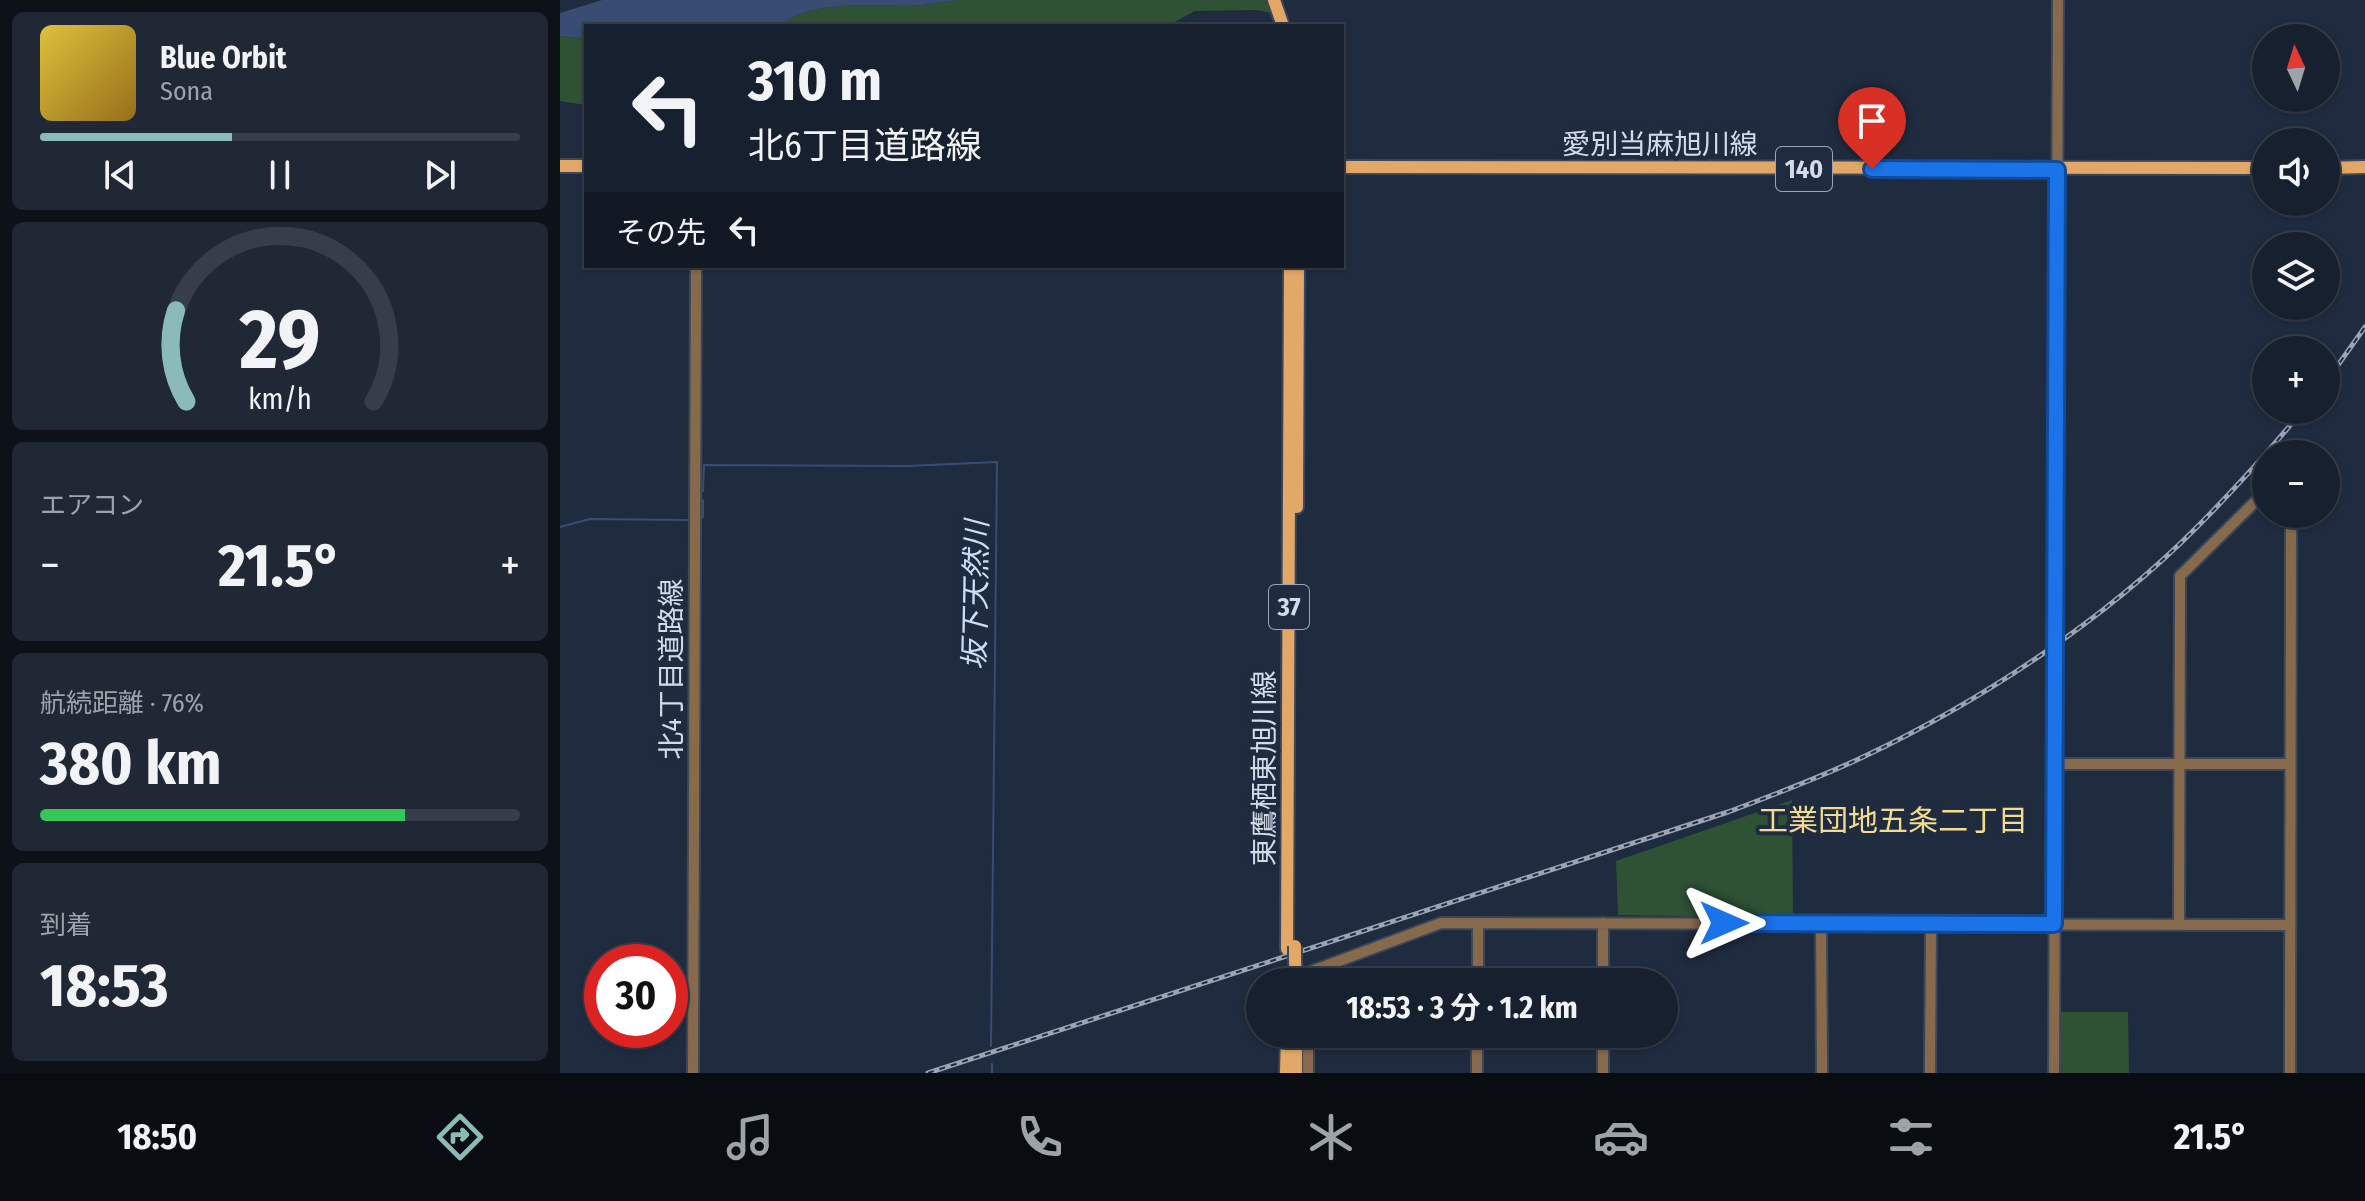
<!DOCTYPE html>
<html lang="ja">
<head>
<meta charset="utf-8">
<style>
	body { margin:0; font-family:"Fira Sans Condensed","Noto Sans JP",sans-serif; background:#202836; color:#f1f3f6; height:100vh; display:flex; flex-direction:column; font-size:30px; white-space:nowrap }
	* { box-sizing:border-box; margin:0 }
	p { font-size:26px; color:#9ea3aa }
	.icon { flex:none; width:44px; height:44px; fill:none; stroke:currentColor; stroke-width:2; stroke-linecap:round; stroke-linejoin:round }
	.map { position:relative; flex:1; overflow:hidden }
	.details { display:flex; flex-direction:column; gap:12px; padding:12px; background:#0d1219; width:560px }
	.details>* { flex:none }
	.guide { position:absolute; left:24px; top:24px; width:760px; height:244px; border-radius:0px; box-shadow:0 2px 6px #0004,0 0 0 2px #363e4a; background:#17202e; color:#f1f3f6; overflow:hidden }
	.needle { width:52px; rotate:356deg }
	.fabs { position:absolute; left:1692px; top:24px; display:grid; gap:16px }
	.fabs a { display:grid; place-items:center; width:88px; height:88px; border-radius:50%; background:#17202e; box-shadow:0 2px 6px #0004,0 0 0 2px #363e4a; font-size:40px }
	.speed { position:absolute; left:24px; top:944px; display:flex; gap:16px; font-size:40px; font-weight:700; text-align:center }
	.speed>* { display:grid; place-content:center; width:104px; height:104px; border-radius:50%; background:#17202e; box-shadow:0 2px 6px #0004,0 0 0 2px #363e4a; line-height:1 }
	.speed .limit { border:12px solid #d22; background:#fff; color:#111 }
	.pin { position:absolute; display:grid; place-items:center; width:68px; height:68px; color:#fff; margin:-82px -34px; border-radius:50% 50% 50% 0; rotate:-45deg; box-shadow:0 0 8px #0007 }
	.pin .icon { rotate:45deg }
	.me { position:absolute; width:88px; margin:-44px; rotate:90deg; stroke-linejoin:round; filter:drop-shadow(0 0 6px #0008) }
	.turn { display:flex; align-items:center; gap:28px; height:168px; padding:0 32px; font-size:36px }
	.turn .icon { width:104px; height:104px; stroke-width:2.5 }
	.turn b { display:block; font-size:56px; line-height:68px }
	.then { display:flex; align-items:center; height:76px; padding:0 32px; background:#0003; gap:16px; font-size:30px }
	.big { font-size:60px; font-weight:700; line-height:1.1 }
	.details .card { flex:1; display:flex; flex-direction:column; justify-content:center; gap:12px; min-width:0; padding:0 28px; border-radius:12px; background:#202836 }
	.details .dial { align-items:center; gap:0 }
	.dial svg { height:208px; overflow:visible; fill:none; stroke:#363e4a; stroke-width:7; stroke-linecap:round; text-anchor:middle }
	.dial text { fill:#f1f3f6; stroke:none }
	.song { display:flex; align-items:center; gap:24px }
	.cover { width:96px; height:96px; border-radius:12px; background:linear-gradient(135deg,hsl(50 70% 55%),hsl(40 70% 35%)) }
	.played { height:8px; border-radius:4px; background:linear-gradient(90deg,#8bbbb9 40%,#363e4a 40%) }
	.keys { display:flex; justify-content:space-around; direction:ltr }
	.heat { display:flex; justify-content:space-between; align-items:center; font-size:44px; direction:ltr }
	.charge { height:12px; border-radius:6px; background:linear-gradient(90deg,#34c759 76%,#363e4a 0) }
	.trip { position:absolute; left:686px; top:968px; width:432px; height:80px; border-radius:40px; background:#17202e; box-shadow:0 2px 6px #0004,0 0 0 2px #363e4a; font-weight:700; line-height:80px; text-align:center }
	.dock { display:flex; height:128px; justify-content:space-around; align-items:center; background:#090d12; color:#9ea3aa }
	.dock .icon { width:56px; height:56px }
	.dock .active { color:#8bbbb9 }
	.dock b { font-size:36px; color:#f1f3f6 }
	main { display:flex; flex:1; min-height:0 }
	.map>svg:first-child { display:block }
	.green { fill:#2f5235 }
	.water { fill:#394d72 }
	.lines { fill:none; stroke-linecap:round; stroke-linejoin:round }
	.stream { stroke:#394d72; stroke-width:2 }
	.minor-casing { stroke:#3c4759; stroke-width:14 }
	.major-casing { stroke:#3c4759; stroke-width:16 }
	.minor { stroke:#876a4c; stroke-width:10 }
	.major { stroke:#e3a867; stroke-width:12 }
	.rail-casing { stroke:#9ba4b3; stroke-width:5 }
	.rail { stroke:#1f2b3e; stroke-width:2; stroke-dasharray:6; stroke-linecap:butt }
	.major-bridge-casing { stroke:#3c4759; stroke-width:16; stroke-linecap:butt }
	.major-bridge { stroke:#e3a867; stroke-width:12 }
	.route-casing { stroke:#114b97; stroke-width:20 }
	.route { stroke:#1a73e8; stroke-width:14 }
	.labels { text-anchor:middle; stroke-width:8; stroke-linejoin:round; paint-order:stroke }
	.shield { fill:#1f2b3e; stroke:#9da6b5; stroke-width:2 }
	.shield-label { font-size:26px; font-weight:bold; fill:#d3dbe8 }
	.street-label { font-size:28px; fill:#d3dbe8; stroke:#1f2b3e }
	.water-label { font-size:30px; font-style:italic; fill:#ceddf6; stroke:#1f2b3e }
	.neighbourhood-label { font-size:30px; fill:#f4dc8f; stroke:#1f2b3e }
</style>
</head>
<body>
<main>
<section class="details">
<div class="card">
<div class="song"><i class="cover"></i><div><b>Blue Orbit</b><p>Sona</p></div></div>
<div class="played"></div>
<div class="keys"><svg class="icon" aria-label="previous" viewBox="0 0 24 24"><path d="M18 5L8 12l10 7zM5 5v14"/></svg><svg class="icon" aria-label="pause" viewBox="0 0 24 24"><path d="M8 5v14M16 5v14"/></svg><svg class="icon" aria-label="next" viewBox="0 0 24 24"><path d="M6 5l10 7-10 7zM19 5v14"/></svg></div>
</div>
<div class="card dial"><svg viewBox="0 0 100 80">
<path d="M14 69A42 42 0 1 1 86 69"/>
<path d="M14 69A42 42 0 0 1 10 34" stroke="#8bbbb9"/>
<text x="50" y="56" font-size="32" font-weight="700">29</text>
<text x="50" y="72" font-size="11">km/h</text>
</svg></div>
<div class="card"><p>エアコン</p>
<div class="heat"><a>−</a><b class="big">21.5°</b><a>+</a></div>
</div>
<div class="card"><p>航続距離 · 76%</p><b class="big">380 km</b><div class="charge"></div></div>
<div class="card"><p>到着</p><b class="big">18:53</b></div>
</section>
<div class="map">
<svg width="1805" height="1073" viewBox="0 0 1805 1073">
	<rect width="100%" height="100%" fill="#1f2b3e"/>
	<!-- green -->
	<path class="green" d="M400 0H707L712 13 696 10 635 11 607 26H220C247 1 307 5 343 6 362 6 381 2 400 0Z
		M0 36 26 39V105L0 101Z
		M1232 800 1233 918 1058 915 1056 861Z
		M1494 1012H1568L1569 1073H1494Z"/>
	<!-- water -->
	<path class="water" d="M42 0H400C381 2 362 6 343 6 307 5 247 1 220 26H26V39L0 36V13Z"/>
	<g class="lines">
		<!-- stream -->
		<path class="stream" d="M143 491 144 465 347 466 437 462 431 1046
			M140 520 143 517V500
			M0 527 30 519 127 520
			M432 1073V1064"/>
		<defs>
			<path id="minor" d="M1495 764H1729
				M1261 924 1262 1073
				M1619 924 1620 576 1706 491
				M751 982 752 971 881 923 1730 925
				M918 982V923
				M1043 982V923
				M133 1073 136 266
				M748 1073V1034
				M917 1073V1034
				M1043 1073V1034
				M1370 1073 1371 924
				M1494 1073 1498 0
				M1730 1073 1731 514"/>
			<path id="major" d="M714 0 723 26
				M0 166H26
				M782 167 1706 168
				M1766 168 1805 167
				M737 507 738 266
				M727 949 730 266
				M735 959 736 982
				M736 1034V1073
				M726 1073 727 1034"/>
		</defs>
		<!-- minor casing -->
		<use href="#minor" class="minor-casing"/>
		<!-- major casing -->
		<use href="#major" class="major-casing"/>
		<!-- minor -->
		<use href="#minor" class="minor"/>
		<!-- major -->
		<use href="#major" class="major"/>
		<defs>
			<path id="rail" d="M1766 382 1805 327
				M368 1073 1168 812C1213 795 1259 778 1303 757 1420 702 1546 619 1637 527 1674 490 1710 450 1743 410"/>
		</defs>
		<!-- rail casing -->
		<use href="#rail" class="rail-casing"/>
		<!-- rail -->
		<use href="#rail" class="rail"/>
		<defs>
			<path id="major-bridge" d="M735 946V959"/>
		</defs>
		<!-- major-bridge casing -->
		<use href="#major-bridge" class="major-bridge-casing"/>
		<!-- major-bridge -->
		<use href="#major-bridge" class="major-bridge"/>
	</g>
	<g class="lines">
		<defs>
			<path id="route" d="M1164 923 1494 924 1497 170 1312 169"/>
		</defs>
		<!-- route casing -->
		<use href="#route" class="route-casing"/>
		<!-- route -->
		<use href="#route" class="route"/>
	</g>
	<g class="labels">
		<!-- shield labels -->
		<g class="shield">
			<rect x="1216" y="147" width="56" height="44" rx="6"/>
			<rect x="709" y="585" width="40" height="44" rx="6"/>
		</g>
		<g class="shield-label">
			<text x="1244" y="178">140</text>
			<text x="729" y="616">37</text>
		</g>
		<!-- street labels -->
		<g class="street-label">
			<text x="1100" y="154">愛別当麻旭川線</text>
			<text transform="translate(111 669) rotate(-90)" y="10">北4丁目道路線</text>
			<text transform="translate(704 768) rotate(-90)" y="10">東鷹栖東旭川線</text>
		</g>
		<!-- water labels -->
		<g class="water-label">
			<text transform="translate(416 595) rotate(-89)" y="10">坂下天然川</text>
		</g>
		<!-- neighbourhood labels -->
		<g class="neighbourhood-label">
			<text x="1333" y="831">工業団地五条二丁目</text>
		</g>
	</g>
</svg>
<div class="fabs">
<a><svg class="needle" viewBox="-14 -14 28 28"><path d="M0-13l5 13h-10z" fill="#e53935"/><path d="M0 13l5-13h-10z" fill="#9ea3aa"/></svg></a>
<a><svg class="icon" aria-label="sound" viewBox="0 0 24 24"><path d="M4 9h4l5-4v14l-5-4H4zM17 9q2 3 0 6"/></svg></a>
<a><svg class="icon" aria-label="layers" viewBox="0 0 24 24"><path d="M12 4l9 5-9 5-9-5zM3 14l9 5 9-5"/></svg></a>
<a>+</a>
<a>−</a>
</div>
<div class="speed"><div class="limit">30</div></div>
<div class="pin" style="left:1312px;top:169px;background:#d93025"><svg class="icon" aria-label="arrive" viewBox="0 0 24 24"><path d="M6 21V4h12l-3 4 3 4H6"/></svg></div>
<svg class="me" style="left:1164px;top:923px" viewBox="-20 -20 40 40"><path d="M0-17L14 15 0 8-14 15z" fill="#1a73e8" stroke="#fff" stroke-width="4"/></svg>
<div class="trip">18:53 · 3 分 · 1.2 km</div>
<div class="guide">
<div class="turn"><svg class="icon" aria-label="left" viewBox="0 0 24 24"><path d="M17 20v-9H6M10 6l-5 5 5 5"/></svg><div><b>310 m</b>北6丁目道路線</div></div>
<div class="then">その先<svg class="icon" aria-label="left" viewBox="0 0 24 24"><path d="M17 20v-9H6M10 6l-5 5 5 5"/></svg></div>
</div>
</div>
</main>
<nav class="dock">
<b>18:50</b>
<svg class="icon active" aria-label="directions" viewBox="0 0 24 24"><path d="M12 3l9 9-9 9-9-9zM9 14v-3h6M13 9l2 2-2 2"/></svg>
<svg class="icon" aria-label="music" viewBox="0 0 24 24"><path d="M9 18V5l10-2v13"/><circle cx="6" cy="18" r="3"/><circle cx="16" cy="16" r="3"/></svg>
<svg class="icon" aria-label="phone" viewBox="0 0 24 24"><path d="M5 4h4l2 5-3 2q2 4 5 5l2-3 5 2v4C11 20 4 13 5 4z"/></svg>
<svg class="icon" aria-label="climate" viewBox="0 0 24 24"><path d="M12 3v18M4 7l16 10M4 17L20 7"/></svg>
<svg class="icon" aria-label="car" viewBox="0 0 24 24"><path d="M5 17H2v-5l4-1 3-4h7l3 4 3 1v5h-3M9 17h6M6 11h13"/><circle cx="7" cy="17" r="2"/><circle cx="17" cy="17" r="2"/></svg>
<svg class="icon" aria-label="filters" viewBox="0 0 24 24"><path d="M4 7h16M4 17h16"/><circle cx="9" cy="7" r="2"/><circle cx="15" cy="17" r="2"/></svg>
<b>21.5°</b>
</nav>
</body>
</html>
